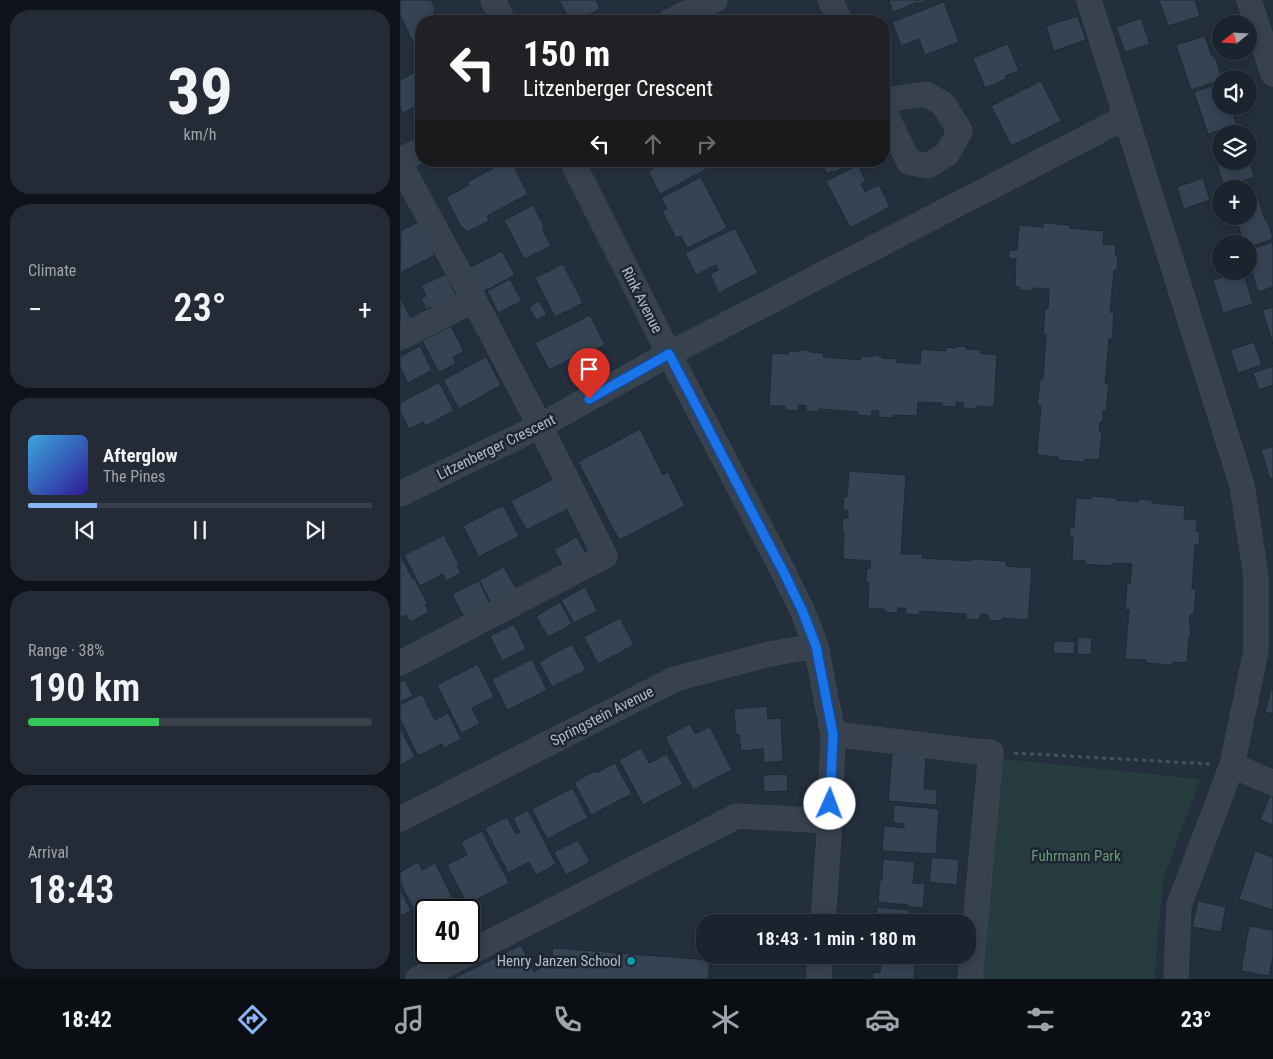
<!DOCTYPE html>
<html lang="en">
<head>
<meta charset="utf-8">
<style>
	body { margin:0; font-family:"Roboto Condensed",sans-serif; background:#242b36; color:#f1f3f6; height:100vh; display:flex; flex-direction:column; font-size:19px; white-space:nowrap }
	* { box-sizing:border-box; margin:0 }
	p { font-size:16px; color:#a0a4aa }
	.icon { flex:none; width:28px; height:28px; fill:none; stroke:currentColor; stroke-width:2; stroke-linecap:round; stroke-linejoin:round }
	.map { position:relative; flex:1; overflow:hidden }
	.details { display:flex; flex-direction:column; gap:10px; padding:10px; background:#0f1319; width:400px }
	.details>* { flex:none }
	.hud { position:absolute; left:15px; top:15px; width:475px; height:152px; border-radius:20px; box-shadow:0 2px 12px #0003,0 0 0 1px #39404a; background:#202124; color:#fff; overflow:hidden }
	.needle { width:32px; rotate:252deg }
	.buttons { position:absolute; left:812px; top:15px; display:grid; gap:10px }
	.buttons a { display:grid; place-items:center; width:45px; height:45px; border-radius:50%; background:#1b232e; box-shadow:0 2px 12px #0003,0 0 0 1px #39404a; font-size:25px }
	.speed { position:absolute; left:15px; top:899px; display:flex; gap:10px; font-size:25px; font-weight:700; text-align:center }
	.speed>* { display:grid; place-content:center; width:65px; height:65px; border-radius:50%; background:#1b232e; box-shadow:0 2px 12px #0003,0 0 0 1px #39404a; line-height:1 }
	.speed .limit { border:2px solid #111; border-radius:8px; background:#fff; color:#111 }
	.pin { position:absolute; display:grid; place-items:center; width:42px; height:42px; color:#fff; margin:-51px -21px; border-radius:50% 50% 50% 0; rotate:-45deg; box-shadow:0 0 5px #0007 }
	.pin .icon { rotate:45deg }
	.me { position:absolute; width:55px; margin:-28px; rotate:2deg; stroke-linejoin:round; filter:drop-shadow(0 0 4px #0008) }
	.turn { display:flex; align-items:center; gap:18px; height:105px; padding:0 25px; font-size:22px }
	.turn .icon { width:65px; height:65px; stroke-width:2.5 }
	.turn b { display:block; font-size:35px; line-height:42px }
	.lanes { display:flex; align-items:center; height:48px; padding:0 25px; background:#0003; justify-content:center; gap:25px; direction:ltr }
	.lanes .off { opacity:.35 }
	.big { font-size:38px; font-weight:600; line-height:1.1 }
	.details .widget { flex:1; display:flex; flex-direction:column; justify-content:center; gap:8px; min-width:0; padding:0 18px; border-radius:20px; background:#242b36 }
	.details .dial { align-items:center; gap:0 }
	.dial b { font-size:65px; line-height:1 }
	.song { display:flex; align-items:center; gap:15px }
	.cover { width:60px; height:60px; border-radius:8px; background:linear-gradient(135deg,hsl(200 70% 55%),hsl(250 70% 35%)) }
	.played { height:5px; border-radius:2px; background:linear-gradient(90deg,#8ab4f8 20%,#39404a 20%) }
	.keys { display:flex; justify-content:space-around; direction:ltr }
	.heat { display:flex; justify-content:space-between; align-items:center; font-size:28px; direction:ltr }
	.charge { height:8px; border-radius:4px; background:linear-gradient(90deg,#34c759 38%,#39404a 0) }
	.trip { position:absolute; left:296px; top:914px; width:280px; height:50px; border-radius:20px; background:#1b232e; box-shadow:0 2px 12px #0003,0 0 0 1px #39404a; font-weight:600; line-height:50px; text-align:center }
	.tabs { display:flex; height:80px; justify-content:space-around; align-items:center; background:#0b0e12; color:#a0a4aa }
	.tabs .icon { width:35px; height:35px }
	.tabs .selected { color:#8ab4f8 }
	.tabs b { font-size:22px; color:#f1f3f6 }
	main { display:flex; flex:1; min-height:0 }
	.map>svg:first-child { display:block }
	.green { fill:#263c3f }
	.building { fill:#364354; stroke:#1f2835 }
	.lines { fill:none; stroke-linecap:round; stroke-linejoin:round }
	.minor-casing { stroke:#414a57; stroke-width:25 }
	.path { stroke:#3f5557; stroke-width:3; stroke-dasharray:4 4; stroke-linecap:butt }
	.minor { stroke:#38414e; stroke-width:24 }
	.route-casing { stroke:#114b97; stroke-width:12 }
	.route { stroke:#1a73e8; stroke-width:9 }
	.culture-dot { fill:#0f9aa8; stroke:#1d2633; stroke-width:2 }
	.labels { text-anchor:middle; stroke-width:5; stroke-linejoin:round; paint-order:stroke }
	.street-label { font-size:15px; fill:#b4bcc9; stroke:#1d2633 }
	.park-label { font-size:15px; fill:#6b9a76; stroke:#1d2633 }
	.poi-label { font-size:15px; fill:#b4bcc9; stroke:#1d2633; text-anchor:end }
</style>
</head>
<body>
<main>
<section class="details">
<div class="widget dial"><b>39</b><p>km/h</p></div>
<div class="widget"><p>Climate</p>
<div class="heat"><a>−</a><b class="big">23°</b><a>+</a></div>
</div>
<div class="widget">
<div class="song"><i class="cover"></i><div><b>Afterglow</b><p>The Pines</p></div></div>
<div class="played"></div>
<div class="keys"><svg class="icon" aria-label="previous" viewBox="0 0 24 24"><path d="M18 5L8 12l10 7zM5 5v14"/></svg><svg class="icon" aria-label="pause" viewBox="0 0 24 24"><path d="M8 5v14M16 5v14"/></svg><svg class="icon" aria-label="next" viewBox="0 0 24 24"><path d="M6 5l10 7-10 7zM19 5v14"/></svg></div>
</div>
<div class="widget"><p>Range · 38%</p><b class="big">190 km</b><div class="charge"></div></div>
<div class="widget"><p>Arrival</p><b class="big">18:43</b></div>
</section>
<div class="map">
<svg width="873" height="979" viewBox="0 0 873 979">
	<rect width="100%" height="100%" fill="#242f3e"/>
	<!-- green -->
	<path class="green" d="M594 758 800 779 764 876 757 939 755 979H577Z"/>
	<!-- building -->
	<path class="building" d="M0 0H31L36 10 33 11 38 21H21V44L15 47 0 15Z
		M159 0H196L200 9 176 21H170Z
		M489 0H529L519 4 518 2 493 12Z
		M759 0H795L800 16 768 26Z
		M544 2 559 42 525 55 519 39 501 46 492 22Z
		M383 13 388 21H366Z
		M678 16 686 40 654 51 646 26Z
		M741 18 750 44 725 52 716 27Z
		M805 36 812 56H815L822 79 821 80 791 90 776 45Z
		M608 44 619 71 605 76 606 79 585 88 573 58Z
		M14 73 21 87V104L3 113 0 107V80Z
		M641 81 661 121 611 146 591 106Z
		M821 83V106H830L837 125 808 134 794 92Z
		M821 142V161H849L854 177 824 187 811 145Z
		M107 161H111L128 194 87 216 89 221 66 232 62 226 61 227 46 197 69 185 67 182Z
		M250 161H303L307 169 260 194 248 171 253 169Z
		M427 161H456L433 173 432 171 427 174 423 166 428 163Z
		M458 165 466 181 461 184 465 192 479 185 490 207 450 228 426 181Z
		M301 177 327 228 287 248 281 236 276 238 262 211 267 209 261 198Z
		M803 178 810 200 784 209 777 187Z
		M859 200 865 220 867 219 873 239 849 247V244H844L835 216H849V203Z
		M133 205 144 227 142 228 151 246 124 259 104 220Z
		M19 222 35 255 0 273 1 235 0 231Z
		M643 223 670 225V228L704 231 703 244 716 245 715 256H718L717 270H714L710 312 714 313 712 339H709L705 384H709L706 411H703V422H700L699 432H702L699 460 685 459V462L658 460 659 457 637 455 641 406 637 405 640 379H643L646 335H643L645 309H648L649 289 633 288V291L619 290V287H615L616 259H609V250H617L619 225 643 227Z
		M335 228 358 273 319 293 310 274 318 270 316 265 296 275 285 253Z
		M872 242 873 246V287L858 292 849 264V250Z
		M102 251 115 275 81 293 68 268Z
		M163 264 183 303 155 317 135 278Z
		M843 271 853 304 823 313 813 280Z
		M46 274 57 298 32 310 31 307 26 309 21 298 26 296 21 286Z
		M110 279 122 301 98 313 87 291Z
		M0 297 11 319 0 325Z
		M139 301 147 315 136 320 129 307Z
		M873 307V344L862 310Z
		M190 315 205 345 182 356 181 354 149 370 135 343Z
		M51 326 64 351 53 357 56 364 39 372 22 341Z
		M854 342 862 365 838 373 830 350Z
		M20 346 32 370 8 383 0 367V357Z
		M556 346 567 347 566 349 581 350V353L597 355 594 407 577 406V409L563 408 564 403 556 402V407L542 406V403L518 402 517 416 493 415V418L478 417 479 411H472L471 416 457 415V412L419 409V412L406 411V406L399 405 398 411 385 410V406H369L372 353 388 354 389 351 400 352V350H410V352L423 353 424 357 461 360 462 356 473 357V355L482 356V358L497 359 496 362 520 364 521 349 546 351V347L556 348Z
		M86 357 101 385 59 409 43 380Z
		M873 366V385L859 390 853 373Z
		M39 382 54 411 25 426 23 422 9 429 0 411V403Z
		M240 429 263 475 268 472 285 506 219 540 178 462Z
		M873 446V479H870L861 450Z
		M449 471 506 475 501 554H522V558L571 561V559L606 561V566L632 568 628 620 602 618V621L588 620V615L580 614V620L566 619V614L520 611 519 615 505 614 506 608H498V613L484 612V609L468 608 469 583 466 582 467 568 470 569 471 561 443 559 444 532H442L443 518H448V511L443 510 444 497H447Z
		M153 479 168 509 126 530 111 501Z
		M691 496 716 498V500L738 502V499L752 500V503L785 506 784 519 797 520 796 531H800L799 545 795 544 792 589H796L794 615H790L789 625H791L790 637H789L787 663 773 662 772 665 746 663V660L725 659 729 610H725L727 584H730L732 564 712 563V566L685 564 686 561 672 560 673 536H669L670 527H674L676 498 691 499Z
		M103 505 119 536 79 557 63 526Z
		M44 535 59 565 57 566 61 573 46 581 43 574 20 586 4 555Z
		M177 537 188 558 165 571 154 549Z
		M0 557H1L13 579 14 578 28 604 25 605 29 612 10 622 6 615 1 618 0 617Z
		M104 567 119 594 93 607 79 580Z
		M79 581 92 608 66 621 52 594Z
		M185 587 197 611 174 623 161 600Z
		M160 602 172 624 148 637 136 616Z
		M220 618 234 645 198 664 184 637Z
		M114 624 126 649 102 661 90 636Z
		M678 637 692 638 691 655 677 654Z
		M654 641 675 642 674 654 653 653Z
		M172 644 186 670 152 687 139 662Z
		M132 659 147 690 107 710 92 679Z
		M78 664 94 697 72 708 80 724 61 733 37 685Z
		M5 680 13 696 0 702V682Z
		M871 690H873V714L865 712Z
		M22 694 35 720 48 713 61 739 44 748 42 744 18 756 0 719V705Z
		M367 706 368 719 381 718 383 761 364 763 363 749 341 751 339 735H336L334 709Z
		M290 724 295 734 310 727 332 770 293 790 265 737Z
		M0 728 15 757 0 765Z
		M241 748 249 763 267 754 283 784 243 805 219 760Z
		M506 750 526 757 524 789 537 790 536 805 488 801 492 754 506 755Z
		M215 763 232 794 191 815 174 782 195 771 196 773Z
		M387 774 388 791 364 792 363 775Z
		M173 788 188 818 147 839 132 809Z
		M873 788V825L860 820Z
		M494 805 539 809 536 854 482 851 484 826 504 828V824L493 823Z
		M128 810 156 864 136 875 129 862 108 873 85 828 107 817 116 834 120 832 113 818Z
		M82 831 109 883 67 904 47 865 67 855 61 842Z
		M178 840 190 862 166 875 154 852Z
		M855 851 873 857V910L839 899Z
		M532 857 559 860 557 885 529 882Z
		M483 859 515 862 513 883 525 884 523 908 508 907V905L478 902 480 880H482Z
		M18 862 22 870 35 863 54 901 41 907 43 910H26V924L22 926 0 882V872Z
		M0 890 11 911 0 916Z
		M798 901 826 907 821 932 792 927Z
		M477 907 510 910 509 922H476Z
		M849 926 873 930V957L869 976 841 971Z
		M121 945 134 972 151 962 153 948 310 960 308 979H52Z
		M527 955H555L554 959 529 957Z
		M481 958 515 961 514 979H472L473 972 480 973Z"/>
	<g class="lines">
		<defs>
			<path id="minor" d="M93 0 103 21
				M430 0 440 21
				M689 0 842 485 856 576V651L832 765 779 905 776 979
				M849 0 873 74
				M270 21 315 0
				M484 100 526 94 543 104 560 131 547 154 528 166 509 162 484 111
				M0 160 21 150
				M172 161 269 354 383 571 402 610 416 646 433 734 430 821 423 922
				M0 164 74 300 140 426 205 556 0 663
				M0 338 74 300
				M0 494 140 426 269 354 726 117
				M433 734 572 751 591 752 570 979
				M832 765 873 783
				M0 819 275 679 369 654 416 646
				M18 979 337 816 430 821
				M419 979 420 955"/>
		</defs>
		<!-- minor casing -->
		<use href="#minor" class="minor-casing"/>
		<!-- path -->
		<path class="path" d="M614 753 810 764"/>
		<!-- minor -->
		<use href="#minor" class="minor"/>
	</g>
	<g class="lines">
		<defs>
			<path id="route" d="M189 399 269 354 383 571 402 610 416 646 433 734 430 804"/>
		</defs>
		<!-- route casing -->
		<use href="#route" class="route-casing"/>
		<!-- route -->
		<use href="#route" class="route"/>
	</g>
	<!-- markers -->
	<circle class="culture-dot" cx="231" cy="961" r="5"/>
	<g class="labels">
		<!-- street labels -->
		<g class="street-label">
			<text transform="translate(242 300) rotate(63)" y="5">Rink Avenue</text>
			<text transform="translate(96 447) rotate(-26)" y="5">Litzenberger Crescent</text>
			<text transform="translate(202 716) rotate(-27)" y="5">Springstein Avenue</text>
		</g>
		<!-- park labels -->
		<g class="park-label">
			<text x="676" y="861">Fuhrmann Park</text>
		</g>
		<!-- poi labels -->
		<g class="poi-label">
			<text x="221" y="966">Henry Janzen School</text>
		</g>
	</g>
</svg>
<div class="buttons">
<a><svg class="needle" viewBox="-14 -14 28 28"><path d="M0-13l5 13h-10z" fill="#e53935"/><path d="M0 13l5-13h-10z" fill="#a0a4aa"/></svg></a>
<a><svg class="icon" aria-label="sound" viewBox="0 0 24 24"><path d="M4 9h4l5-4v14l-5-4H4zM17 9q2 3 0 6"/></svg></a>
<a><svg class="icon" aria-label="layers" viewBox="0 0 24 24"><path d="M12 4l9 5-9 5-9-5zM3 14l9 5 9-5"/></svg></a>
<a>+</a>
<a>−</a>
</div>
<div class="speed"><div class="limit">40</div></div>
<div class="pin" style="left:189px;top:399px;background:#d93025"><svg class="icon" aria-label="arrive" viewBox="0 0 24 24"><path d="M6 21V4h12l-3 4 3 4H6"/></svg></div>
<svg class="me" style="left:430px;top:804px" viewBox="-20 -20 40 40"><circle r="19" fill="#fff"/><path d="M0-13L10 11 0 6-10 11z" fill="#1a73e8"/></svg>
<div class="trip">18:43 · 1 min · 180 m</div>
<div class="hud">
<div class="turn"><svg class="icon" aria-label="left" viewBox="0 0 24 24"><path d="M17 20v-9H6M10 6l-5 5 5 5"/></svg><div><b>150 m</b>Litzenberger Crescent</div></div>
<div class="lanes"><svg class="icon" aria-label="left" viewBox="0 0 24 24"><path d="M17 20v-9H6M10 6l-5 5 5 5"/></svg><svg class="icon off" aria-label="ahead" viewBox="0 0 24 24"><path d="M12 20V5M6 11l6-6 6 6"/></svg><svg class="icon off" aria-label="right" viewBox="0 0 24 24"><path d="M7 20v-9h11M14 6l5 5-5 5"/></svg></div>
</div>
</div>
</main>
<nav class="tabs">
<b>18:42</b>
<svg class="icon selected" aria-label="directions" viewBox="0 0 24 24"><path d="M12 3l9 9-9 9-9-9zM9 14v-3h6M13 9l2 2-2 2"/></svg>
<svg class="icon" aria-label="music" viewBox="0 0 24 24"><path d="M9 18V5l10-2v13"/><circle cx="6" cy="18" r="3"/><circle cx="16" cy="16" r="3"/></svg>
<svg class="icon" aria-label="phone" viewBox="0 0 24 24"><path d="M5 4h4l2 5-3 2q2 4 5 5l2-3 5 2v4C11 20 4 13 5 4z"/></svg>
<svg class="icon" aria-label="climate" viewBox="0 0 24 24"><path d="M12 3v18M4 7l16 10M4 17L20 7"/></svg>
<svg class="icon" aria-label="car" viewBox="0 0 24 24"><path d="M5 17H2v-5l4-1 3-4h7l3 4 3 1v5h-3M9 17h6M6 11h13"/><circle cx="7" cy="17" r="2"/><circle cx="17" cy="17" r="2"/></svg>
<svg class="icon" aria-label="filters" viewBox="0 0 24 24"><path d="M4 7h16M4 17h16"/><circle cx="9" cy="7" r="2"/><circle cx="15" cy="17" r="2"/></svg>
<b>23°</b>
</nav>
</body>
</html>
